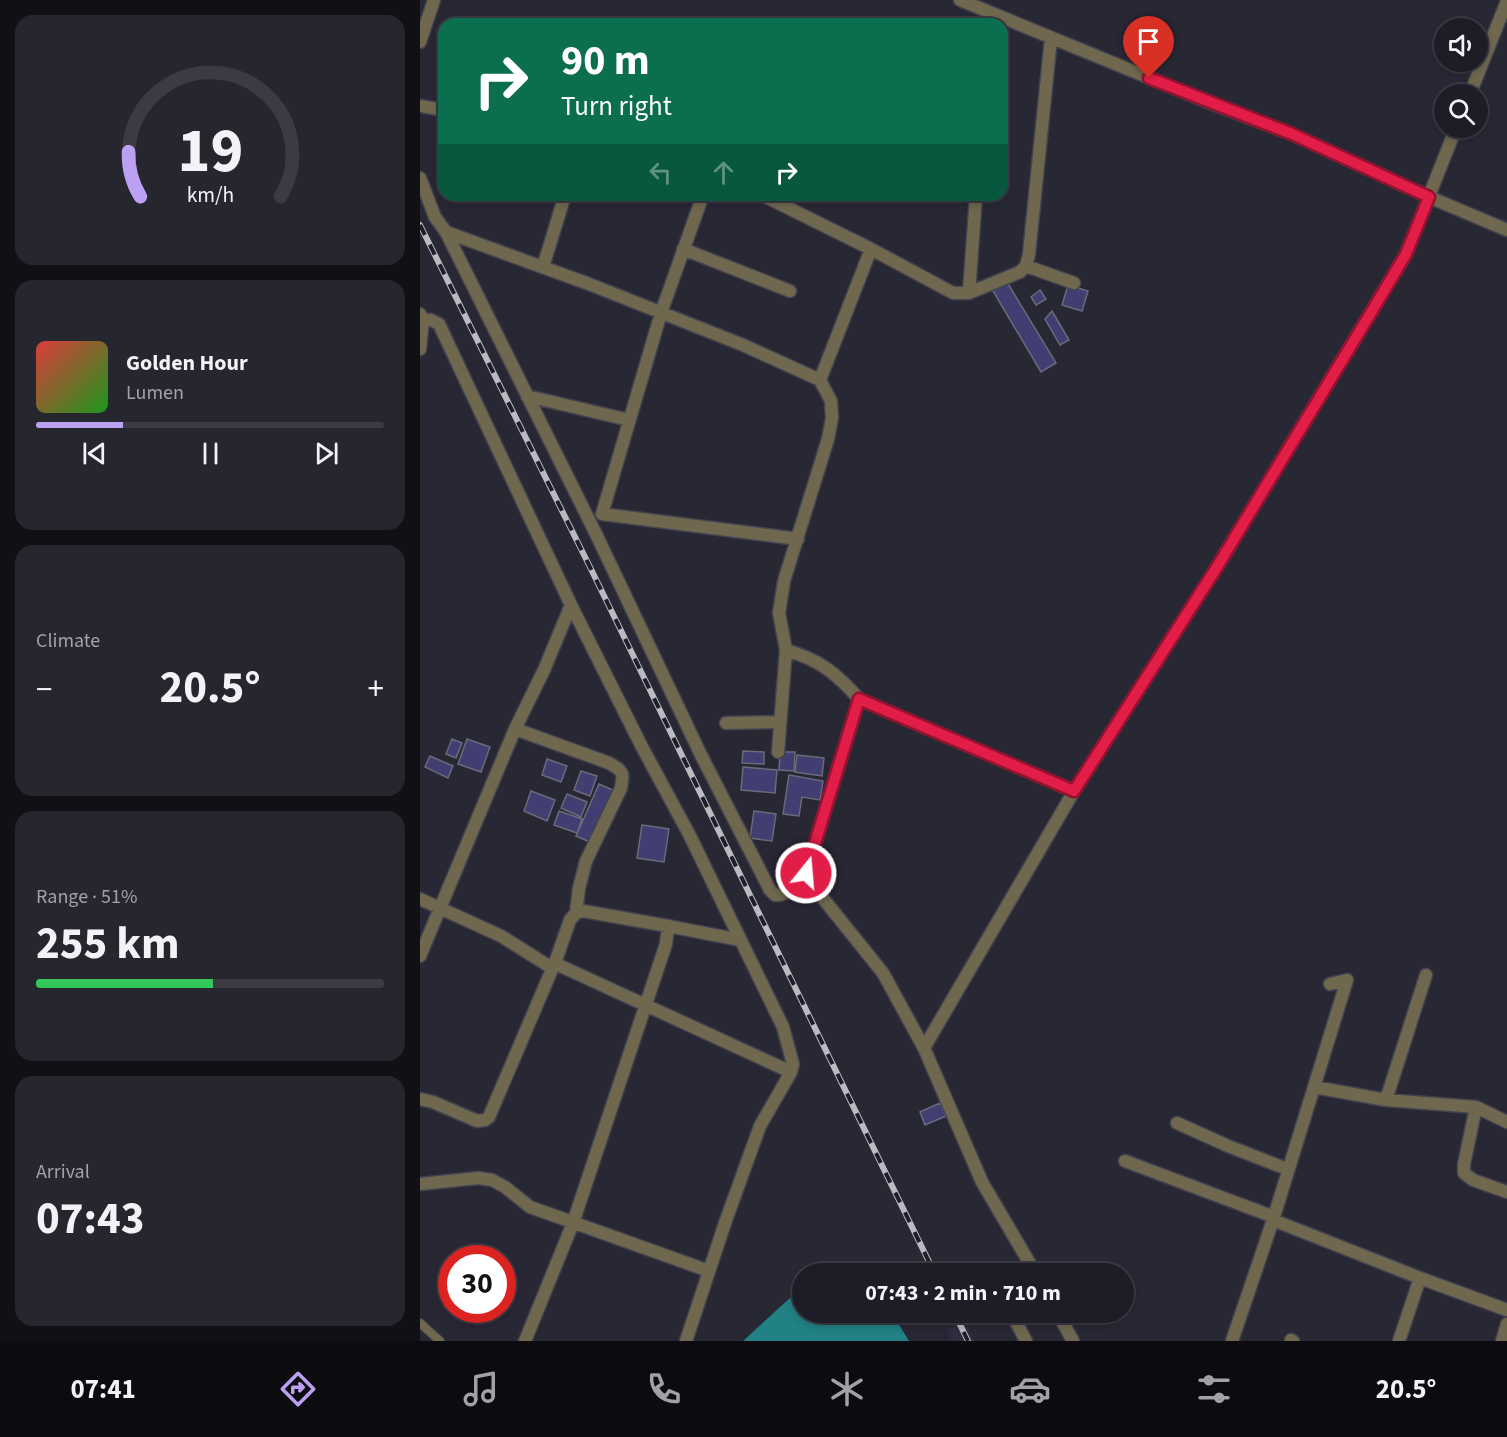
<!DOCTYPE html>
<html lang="en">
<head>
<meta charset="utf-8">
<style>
	body { margin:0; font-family:"Source Sans 3",sans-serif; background:#26262f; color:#f1f3f6; height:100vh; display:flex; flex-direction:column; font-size:22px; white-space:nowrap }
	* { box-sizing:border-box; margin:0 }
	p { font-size:20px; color:#a1a2a7 }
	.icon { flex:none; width:33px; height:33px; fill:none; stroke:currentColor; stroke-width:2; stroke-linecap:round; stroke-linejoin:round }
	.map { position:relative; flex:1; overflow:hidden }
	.sheet { display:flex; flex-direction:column; gap:15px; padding:15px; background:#101015; width:420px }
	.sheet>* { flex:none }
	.hud { position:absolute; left:18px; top:18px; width:570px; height:183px; border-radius:18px; box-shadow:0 3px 9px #0003,0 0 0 2px #3c3b44; background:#0b6e4f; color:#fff; overflow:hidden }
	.fabs { position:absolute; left:1014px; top:18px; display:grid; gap:12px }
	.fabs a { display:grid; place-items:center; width:54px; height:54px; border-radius:50%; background:#1e1d27; box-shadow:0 3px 9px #0003,0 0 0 2px #3c3b44; font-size:30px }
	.speed { position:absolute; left:18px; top:1245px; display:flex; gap:12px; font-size:30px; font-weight:700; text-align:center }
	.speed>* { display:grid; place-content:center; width:78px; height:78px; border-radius:50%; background:#1e1d27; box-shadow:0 3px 9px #0003,0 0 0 2px #3c3b44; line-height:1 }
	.speed .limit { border:9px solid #d22; background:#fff; color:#111 }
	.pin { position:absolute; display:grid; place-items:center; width:51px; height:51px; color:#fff; margin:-62px -26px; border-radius:50% 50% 50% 0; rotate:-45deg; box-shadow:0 0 6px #0007 }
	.pin .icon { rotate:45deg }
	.me { position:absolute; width:66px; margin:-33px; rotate:17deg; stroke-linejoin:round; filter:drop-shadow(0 0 4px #0008) }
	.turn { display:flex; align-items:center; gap:21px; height:126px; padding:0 24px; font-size:27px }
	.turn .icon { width:78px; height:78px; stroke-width:2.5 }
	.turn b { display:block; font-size:42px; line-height:51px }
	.lanes { display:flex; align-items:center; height:57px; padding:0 24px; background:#0003; justify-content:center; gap:30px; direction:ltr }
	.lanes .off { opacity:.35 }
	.big { font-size:45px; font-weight:700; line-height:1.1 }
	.sheet .tile { flex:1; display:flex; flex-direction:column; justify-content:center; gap:9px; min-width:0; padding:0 21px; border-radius:18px; background:#26262f }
	.sheet .dial { align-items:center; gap:0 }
	.dial svg { height:156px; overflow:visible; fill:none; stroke:#3c3b44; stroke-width:7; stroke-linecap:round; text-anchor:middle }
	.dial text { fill:#f1f3f6; stroke:none }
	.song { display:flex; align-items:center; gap:18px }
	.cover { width:72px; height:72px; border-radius:9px; background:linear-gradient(135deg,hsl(0 70% 55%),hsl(120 70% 35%)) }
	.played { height:6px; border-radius:3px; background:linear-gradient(90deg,#bca0f2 25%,#3c3b44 25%) }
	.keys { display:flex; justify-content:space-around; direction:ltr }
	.heat { display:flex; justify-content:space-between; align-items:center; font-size:33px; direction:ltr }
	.charge { height:9px; border-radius:4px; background:linear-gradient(90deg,#34c759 51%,#3c3b44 0) }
	.trip { position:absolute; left:372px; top:1263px; width:342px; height:60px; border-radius:30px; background:#1e1d27; box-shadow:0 3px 9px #0003,0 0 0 2px #3c3b44; font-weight:700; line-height:60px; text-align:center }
	.menu { display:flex; height:96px; justify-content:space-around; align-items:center; background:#0c0c10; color:#a1a2a7 }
	.menu .icon { width:42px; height:42px }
	.menu .current { color:#bca0f2 }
	.menu b { font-size:27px; color:#f1f3f6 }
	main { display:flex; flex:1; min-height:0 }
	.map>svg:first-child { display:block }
	.built { fill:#2f2e41 }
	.water { fill:#218184 }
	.building { fill:#433e71; stroke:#6b6a7a; stroke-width:1.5 }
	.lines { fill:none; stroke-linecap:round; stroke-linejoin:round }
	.service-casing { stroke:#43424f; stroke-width:10 }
	.minor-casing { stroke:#43424f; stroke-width:15 }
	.tertiary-casing { stroke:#43424f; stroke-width:15 }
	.service { stroke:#6f684f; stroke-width:8 }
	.minor { stroke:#6f684f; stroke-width:12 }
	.tertiary { stroke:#6f684f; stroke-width:12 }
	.rail-casing { stroke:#babac3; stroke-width:6 }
	.rail { stroke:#1e1e2a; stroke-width:4; stroke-dasharray:11; stroke-linecap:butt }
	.route-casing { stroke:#92132f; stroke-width:15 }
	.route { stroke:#e11d48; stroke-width:10 }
</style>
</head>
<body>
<main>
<section class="sheet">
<div class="tile dial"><svg viewBox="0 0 100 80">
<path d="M14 69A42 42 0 1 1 86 69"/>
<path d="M14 69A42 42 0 0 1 8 46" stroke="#bca0f2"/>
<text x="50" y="56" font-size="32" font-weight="700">19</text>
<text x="50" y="72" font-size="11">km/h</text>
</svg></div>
<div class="tile">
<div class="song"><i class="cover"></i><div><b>Golden Hour</b><p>Lumen</p></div></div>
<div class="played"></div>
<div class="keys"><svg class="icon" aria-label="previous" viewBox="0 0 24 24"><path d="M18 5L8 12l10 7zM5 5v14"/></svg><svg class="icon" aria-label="pause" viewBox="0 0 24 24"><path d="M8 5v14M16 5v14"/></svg><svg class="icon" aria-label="next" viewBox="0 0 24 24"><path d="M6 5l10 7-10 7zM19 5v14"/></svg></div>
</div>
<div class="tile"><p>Climate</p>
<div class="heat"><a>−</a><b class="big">20.5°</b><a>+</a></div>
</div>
<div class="tile"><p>Range · 51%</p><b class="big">255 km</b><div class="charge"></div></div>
<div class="tile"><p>Arrival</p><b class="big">07:43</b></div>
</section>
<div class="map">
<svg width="1087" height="1341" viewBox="0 0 1087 1341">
	<rect width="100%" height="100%" fill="#282734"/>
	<!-- built -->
	<path class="built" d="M545 1320 555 1341H532L527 1330Z"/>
	<!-- water -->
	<path class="water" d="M382 1287V1312L472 1313 489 1341H323Z"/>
	<!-- building -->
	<path class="building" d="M587 282 636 363 621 372 573 291Z
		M648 285 668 291 662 311 642 305Z
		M620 290 626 299 616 305 611 297Z
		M632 311 649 340 640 345 625 319Z
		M32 739 42 743 36 758 26 754Z
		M47 739 70 747 61 772 38 764Z
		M323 751 344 752V764L322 763Z
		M360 752H375L374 771 359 770Z
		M377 755 404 758 402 776 375 772Z
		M10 756 33 766 28 778 5 767Z
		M127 759 147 766 141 782 122 775Z
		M323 767 357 770 355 793 321 790Z
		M161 771 177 776 170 796 154 790Z
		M369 775 403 781 400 800 382 797 379 816 363 814Z
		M179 784 195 791 172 843 156 836Z
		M111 791 135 800 127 821 104 811Z
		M147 794 167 802 161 817 141 808Z
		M139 811 162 819 157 833 134 825Z
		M334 811 356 814 352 841 330 838Z
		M222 825 249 829 244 862 217 858Z
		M520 1103 526 1116 505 1125 500 1112Z"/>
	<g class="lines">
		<defs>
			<path id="service" d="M0 1323 20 1341"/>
			<path id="minor" d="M540 0 788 102 872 134 1009 197 1087 230
				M0 42 14 0
				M1050 94 1087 1
				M0 106 24 110
				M0 178 15 217 26 232 176 534 281 755 350 890 355 895C369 896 377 883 386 873
				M283 195 241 313 182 514 378 539
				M342 195 451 249 533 293H549L600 272 606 266 609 254 631 38
				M26 232 169 284 323 345 400 380 411 401 412 418 408 439 364 581 359 613 366 650C400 660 416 673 439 699L654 791
				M263 249 370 291
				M606 266 654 283
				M123 267 145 195
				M549 293 556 195
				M3 320H11L19 324 151 605 222 747 269 834 363 1027 373 1064 371 1072
				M400 380 451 249
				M107 396 209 420
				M439 699 386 873 389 881 463 973 504 1048
				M306 723 360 722
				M95 729 189 763C203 771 204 772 201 788L166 861 159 888 156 913
				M358 752 366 650
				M0 899 81 936 132 968
				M248 926 320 940
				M0 956 95 729 124 670 151 605
				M134 963 371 1072 340 1126 305 1223 266 1341
				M894 1087 966 1100 1056 1107 1087 1122
				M0 1099 13 1102 57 1121 65 1120 69 1117 136 960 150 920 156 913 163 911 248 926 246 944 153 1223 105 1341
				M966 1100 1006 975
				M1056 1107 1044 1164V1173L1053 1180 1087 1192
				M757 1123 808 1146 867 1169
				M705 1161 854 1217
				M0 1184 58 1178 72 1180 85 1187 110 1207 289 1271
				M853 1220 1000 1278 1087 1310
				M616 1274 562 1182 504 1048 654 791 797 567 986 254 1036 128
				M591 1312 606 1341
				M637 1312 653 1341
				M871 1340 873 1341
				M812 1341 853 1220 927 980 910 984
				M979 1341 1000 1278"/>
			<path id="tertiary" d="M0 314 3 320 0 349
				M1082 1341 1087 1324"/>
		</defs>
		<!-- service casing -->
		<use href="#service" class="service-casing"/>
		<!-- minor casing -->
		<use href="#minor" class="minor-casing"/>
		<!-- tertiary casing -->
		<use href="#tertiary" class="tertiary-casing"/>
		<!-- service -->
		<use href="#service" class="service"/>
		<!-- minor -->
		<use href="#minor" class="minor"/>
		<!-- tertiary -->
		<use href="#tertiary" class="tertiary"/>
		<defs>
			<path id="rail" d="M0 225 169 565 515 1274
				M534 1312 548 1341"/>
		</defs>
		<!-- rail casing -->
		<use href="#rail" class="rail-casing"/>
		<!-- rail -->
		<use href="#rail" class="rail"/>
	</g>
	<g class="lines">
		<defs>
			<path id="route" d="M386 873 439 699 654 791 797 567 952 311 986 254 1009 197 872 134 729 78"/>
		</defs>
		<!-- route casing -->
		<use href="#route" class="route-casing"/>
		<!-- route -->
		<use href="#route" class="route"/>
	</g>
</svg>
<div class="fabs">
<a><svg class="icon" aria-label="sound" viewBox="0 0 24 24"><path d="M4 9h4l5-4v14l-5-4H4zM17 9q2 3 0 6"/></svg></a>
<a><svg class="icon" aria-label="search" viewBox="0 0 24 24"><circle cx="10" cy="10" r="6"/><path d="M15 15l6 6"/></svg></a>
</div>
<div class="speed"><div class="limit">30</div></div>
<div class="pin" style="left:729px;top:78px;background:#d93025"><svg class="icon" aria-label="arrive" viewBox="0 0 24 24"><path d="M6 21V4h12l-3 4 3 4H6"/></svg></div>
<svg class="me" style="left:386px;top:873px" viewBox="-20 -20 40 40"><circle r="17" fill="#e11d48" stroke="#fff" stroke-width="3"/><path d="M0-11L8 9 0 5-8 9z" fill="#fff"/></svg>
<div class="trip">07:43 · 2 min · 710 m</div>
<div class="hud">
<div class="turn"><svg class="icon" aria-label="right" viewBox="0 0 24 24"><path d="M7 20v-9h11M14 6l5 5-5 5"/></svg><div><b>90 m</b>Turn right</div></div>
<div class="lanes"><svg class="icon off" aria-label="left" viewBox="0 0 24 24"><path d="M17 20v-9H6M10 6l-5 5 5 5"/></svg><svg class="icon off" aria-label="ahead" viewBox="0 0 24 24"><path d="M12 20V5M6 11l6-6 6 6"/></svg><svg class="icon" aria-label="right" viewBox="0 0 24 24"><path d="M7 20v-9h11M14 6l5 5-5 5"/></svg></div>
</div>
</div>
</main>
<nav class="menu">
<b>07:41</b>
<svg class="icon current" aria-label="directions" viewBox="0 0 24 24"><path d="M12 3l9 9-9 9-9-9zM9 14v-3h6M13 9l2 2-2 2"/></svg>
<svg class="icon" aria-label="music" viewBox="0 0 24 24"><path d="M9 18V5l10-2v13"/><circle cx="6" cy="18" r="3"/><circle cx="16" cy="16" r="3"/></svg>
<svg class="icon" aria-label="phone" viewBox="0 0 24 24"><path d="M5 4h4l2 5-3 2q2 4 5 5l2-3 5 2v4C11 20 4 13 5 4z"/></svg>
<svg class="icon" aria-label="climate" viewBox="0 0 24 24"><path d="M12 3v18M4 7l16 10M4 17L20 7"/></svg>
<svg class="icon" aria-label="car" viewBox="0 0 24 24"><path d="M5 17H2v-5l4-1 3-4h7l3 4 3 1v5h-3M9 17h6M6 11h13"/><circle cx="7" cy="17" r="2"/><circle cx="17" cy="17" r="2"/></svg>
<svg class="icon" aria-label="filters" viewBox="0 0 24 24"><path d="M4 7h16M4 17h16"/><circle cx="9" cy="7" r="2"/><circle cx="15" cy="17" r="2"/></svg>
<b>20.5°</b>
</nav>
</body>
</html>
